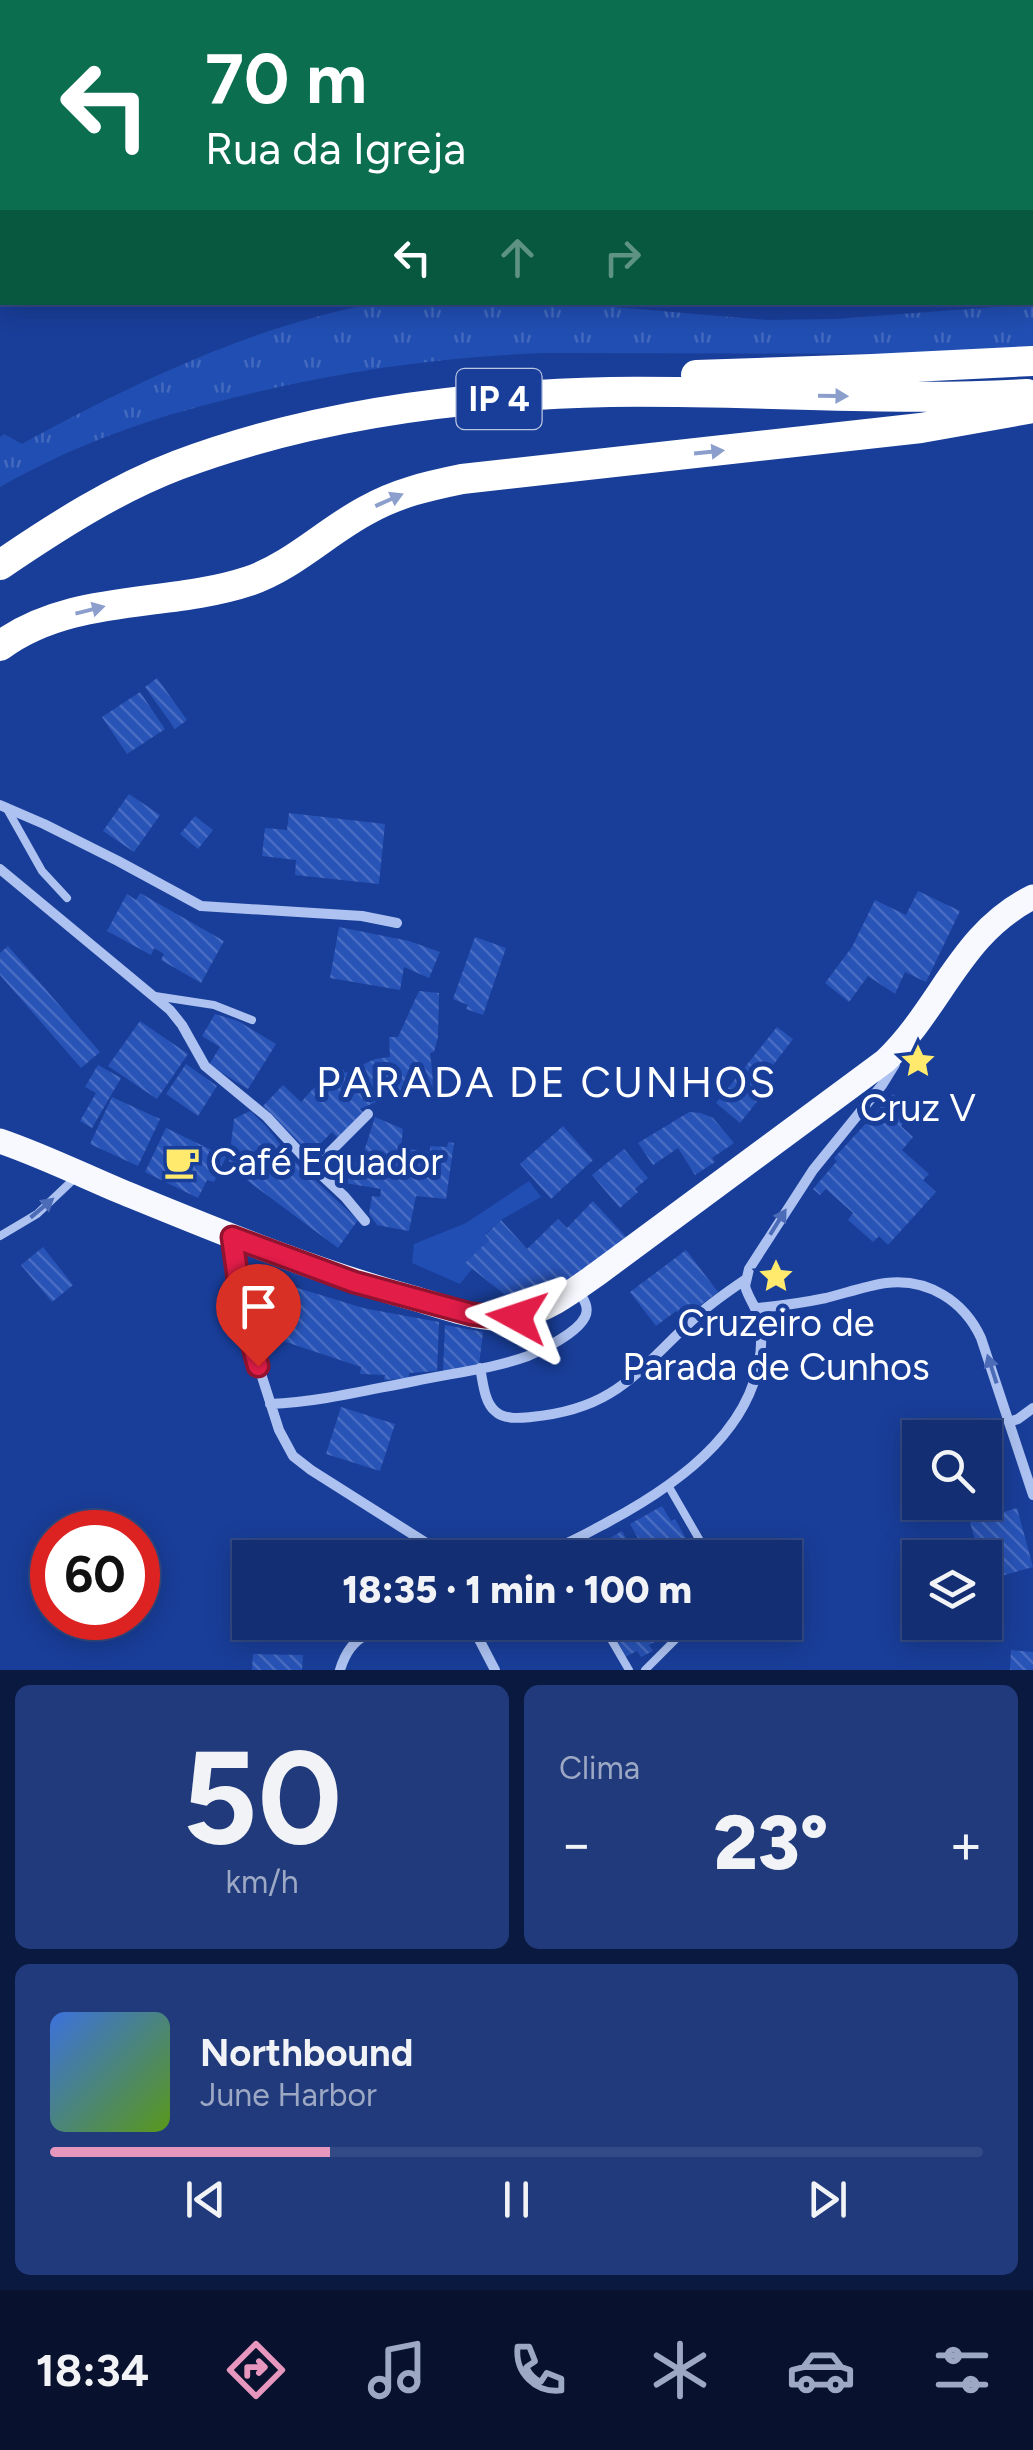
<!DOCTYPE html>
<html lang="pt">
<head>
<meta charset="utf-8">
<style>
	body { margin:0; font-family:Figtree,sans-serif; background:#203a7b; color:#f1f3f6; height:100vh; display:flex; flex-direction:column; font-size:38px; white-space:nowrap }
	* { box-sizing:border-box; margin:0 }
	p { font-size:32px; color:#9da8c4 }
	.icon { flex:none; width:55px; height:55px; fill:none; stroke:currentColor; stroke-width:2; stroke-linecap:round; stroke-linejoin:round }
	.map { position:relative; height:1670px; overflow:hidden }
	.details { display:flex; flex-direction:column; gap:15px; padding:15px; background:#0a193f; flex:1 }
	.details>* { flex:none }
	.hud { position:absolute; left:0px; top:0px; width:1035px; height:305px; box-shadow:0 5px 25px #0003,0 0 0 2px #324a85; background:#0b6e4f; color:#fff; overflow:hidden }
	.buttons { position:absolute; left:902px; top:1420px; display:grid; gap:20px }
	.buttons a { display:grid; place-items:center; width:100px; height:100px; border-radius:0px; background:#132e73; box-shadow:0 5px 25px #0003,0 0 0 2px #324a85; font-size:50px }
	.speed { position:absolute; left:30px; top:1510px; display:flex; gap:20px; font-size:50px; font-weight:700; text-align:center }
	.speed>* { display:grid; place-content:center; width:130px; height:130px; border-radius:50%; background:#132e73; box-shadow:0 5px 25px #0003,0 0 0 2px #324a85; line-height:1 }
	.speed .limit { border:15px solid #d22; background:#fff; color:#111 }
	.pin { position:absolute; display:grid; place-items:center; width:85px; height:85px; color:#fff; margin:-102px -42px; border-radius:50% 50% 50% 0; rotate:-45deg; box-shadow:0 0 10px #0007 }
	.pin .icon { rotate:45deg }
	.me { position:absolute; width:110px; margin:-55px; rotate:275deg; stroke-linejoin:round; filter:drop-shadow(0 0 8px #0008) }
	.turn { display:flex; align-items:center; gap:35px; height:210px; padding:0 40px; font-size:45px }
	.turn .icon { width:130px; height:130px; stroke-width:2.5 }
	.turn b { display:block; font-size:70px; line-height:85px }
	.lanes { display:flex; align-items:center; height:95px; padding:0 40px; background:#0003; justify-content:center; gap:50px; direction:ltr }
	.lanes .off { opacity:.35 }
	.big { font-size:75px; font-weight:800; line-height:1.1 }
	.details .card { flex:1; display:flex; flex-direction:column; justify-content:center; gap:15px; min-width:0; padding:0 35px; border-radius:15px; background:#203a7b }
	.details .dial { align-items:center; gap:0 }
	.dial b { font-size:130px; line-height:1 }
	.song { display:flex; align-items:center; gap:30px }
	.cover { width:120px; height:120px; border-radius:15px; background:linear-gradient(135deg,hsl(220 70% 55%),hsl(90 70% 35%)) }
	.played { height:10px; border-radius:5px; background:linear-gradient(90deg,#e797bd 30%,#324a85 30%) }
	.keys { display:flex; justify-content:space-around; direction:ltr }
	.heat { display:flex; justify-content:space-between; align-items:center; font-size:55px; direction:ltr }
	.details .tiles { flex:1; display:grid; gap:15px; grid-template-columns:1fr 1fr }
	.card:last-child { grid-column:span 2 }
	.trip { position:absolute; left:232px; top:1540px; width:570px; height:100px; border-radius:0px; background:#132e73; box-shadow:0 5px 25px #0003,0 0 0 2px #324a85; font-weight:800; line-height:100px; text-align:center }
	.tab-bar { display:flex; height:160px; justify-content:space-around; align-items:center; background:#08122e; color:#9da8c4 }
	.tab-bar .icon { width:70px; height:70px }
	.tab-bar .active { color:#e797bd }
	.tab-bar b { font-size:45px; color:#f1f3f6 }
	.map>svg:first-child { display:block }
	.grass { fill:url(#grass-tufts) }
	.green { fill:#214eb2 }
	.building { fill:url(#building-back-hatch) }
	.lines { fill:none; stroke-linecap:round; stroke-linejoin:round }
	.lane { stroke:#adc2f1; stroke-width:8 }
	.street { stroke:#adc2f1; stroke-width:10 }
	.primary { stroke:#f7f9ff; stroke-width:25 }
	.highway { stroke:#fff; stroke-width:30 }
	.oneway { fill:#8c9ecc }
	.oneway2 { fill:#4d6cb8 }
	.route-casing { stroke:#92132f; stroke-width:25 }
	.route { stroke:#e11d48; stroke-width:18 }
	.labels { text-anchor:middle; stroke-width:10; stroke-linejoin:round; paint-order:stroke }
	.shield { fill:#193e99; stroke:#bac5e0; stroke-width:2.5 }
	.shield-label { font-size:35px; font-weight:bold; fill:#fff }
	.poi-label { font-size:38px; fill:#fff; stroke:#193e99 }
	.quarter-label { font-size:42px; letter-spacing:2.5px; fill:#fff; stroke:#193e99 }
</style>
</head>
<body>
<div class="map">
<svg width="1033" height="1670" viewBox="0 0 1033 1670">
	<defs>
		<pattern id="grass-tufts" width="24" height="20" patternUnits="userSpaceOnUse" patternTransform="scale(2.5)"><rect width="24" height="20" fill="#214eb2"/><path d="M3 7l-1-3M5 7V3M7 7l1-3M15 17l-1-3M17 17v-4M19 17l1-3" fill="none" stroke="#4269be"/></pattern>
		<pattern id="building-back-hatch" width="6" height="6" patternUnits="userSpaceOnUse" patternTransform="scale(2.5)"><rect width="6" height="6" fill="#2853b7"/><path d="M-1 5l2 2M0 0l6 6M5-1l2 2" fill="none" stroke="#486dc2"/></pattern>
	</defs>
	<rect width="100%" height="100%" fill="#193e99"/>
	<!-- grass -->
	<path class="grass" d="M382 302H554L768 320 835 319 1033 304V354L543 353C443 357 346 370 249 394 159 415 81 441 0 487V437L4 434 22 444C134 383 256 324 382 302Z"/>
	<!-- green -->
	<path class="green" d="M529 1181 541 1197 501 1220 485 1234 489 1240 466 1263 472 1269 460 1284 412 1263 414 1244 466 1223Z"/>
	<!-- building -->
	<path class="building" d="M157 678 187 720 175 729 145 687Z
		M140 692 165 729 127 754 102 717Z
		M129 794 160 815 134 852 103 831Z
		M289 813 385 824 379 884 295 875 296 860 262 856 265 828 287 830Z
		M195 816 213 830 198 849 180 834Z
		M918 891 960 911 926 982 905 972 895 994 868 976 849 1002 825 983 852 947 875 900 906 915Z
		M140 893 224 941 201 983 161 960 164 954 154 948 151 955 107 931 127 894 136 900Z
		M339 927 409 941 440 952 429 978 404 967 400 990 330 978Z
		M475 937 506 948 483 1015 466 1009 468 1005 453 999Z
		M8 946 100 1052 81 1068 0 975V953Z
		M419 991 439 993 438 1037 434 1052 430 1053 434 1087 383 1092 385 1098 360 1109 364 1113 339 1139 332 1132 310 1154 263 1106 283 1085 301 1102 322 1079 329 1086 343 1069 345 1073 375 1059 390 1057 389 1037H398Z
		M215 1014 238 1021 276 1044 248 1089 209 1065 220 1047 202 1036Z
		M140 1021 188 1054 157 1099 108 1066Z
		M777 1027 793 1039 760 1082 768 1088 740 1123 716 1103Z
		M186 1064 217 1086 198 1116 166 1094Z
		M98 1065 121 1078 92 1128 80 1121 96 1093 85 1087Z
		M893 1094 914 1112 901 1126 913 1137 902 1150 929 1174 923 1180 936 1192 888 1245 879 1236 873 1242 848 1220 853 1213 826 1189 820 1195 813 1189 837 1161 834 1158Z
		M112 1097 160 1119 138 1166 90 1144Z
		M250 1111 265 1125 290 1157 358 1220 338 1248 236 1172 239 1167 229 1161 234 1119Z
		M689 1112 701 1113 713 1118 734 1143 712 1158 715 1162 695 1175 678 1148 653 1165 638 1143Z
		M375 1117 403 1129 401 1148 430 1152V1146L447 1147 448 1142 454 1143 446 1199 416 1196 409 1231 377 1225 369 1214 372 1196 380 1197 381 1189 345 1183 336 1176 338 1155 362 1158Z
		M563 1126 593 1160 551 1199 520 1164Z
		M166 1128 226 1157 214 1182 207 1180 198 1198 145 1172Z
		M624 1149 648 1178 635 1189 638 1192 620 1208 592 1175Z
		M593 1201 627 1238 563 1283 519 1306 465 1263 489 1240 485 1235 501 1220 527 1249 558 1219 567 1228Z
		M43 1247 73 1285 52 1302 21 1265Z
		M686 1250 718 1292 682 1319 676 1311 656 1326 630 1292Z
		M288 1285 363 1308 439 1322 437 1371 409 1373V1378L384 1380 385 1375 360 1374 361 1367 283 1341 286 1327 277 1325Z
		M445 1325 483 1332 479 1365 443 1371Z
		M341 1407 395 1424 380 1471 326 1454Z
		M662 1506 671 1521 675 1519 697 1558H576L600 1544 609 1557 613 1555 605 1541 622 1531 630 1545 639 1540 630 1524Z
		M1017 1508 1033 1567 987 1580 985 1558H980L970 1522Z
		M608 1622H677L671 1627 673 1632 649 1645 653 1651 641 1657 637 1651 625 1657Z
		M1011 1650 1033 1652V1670H1010Z
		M253 1654 303 1655 302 1670H252Z"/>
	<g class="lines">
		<!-- lane -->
		<path class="lane" d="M48 2 49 0
			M6 807 42 871 67 898
			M155 996 214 1005 252 1020
			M0 1236 37 1214 75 1178
			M669 1487 710 1558
			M601 1622 629 1670
			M645 1670 693 1622"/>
		<!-- street -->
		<path class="street" d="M1000 0 1001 2
			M1032 34 1033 35
			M0 805 44 824 118 861 201 906 362 916 397 923
			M0 869 170 1010 182 1025 205 1066 267 1117 314 1168 345 1197 365 1221
			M314 1168 368 1114
			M232 1239 236 1275 248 1333 279 1430 293 1456 311 1470 450 1558
			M756 1308C780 1306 802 1303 826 1298 846 1293 866 1286 886 1283 928 1278 964 1301 981 1338L1033 1495
			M480 1368C483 1381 484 1402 495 1411 504 1420 520 1418 531 1417 618 1409 638 1369 697 1316 712 1302 729 1291 746 1279
			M270 1404C319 1402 367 1390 415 1381 453 1373 492 1369 528 1356 544 1349 577 1333 585 1317 590 1307 583 1298 577 1289
			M1009 1422 1018 1419 1033 1408
			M477 1558C507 1547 539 1554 567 1543 581 1537 595 1529 608 1522 681 1483 767 1422 761 1328 760 1311 749 1301 745 1286L749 1269 813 1170 882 1085 895 1064
			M470 1622 495 1670
			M340 1670C358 1609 410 1639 452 1622"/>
		<!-- primary -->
		<path class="primary" d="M0 1141C41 1155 80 1174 120 1191 218 1231 311 1270 413 1298 445 1307 483 1323 517 1317 547 1311 573 1291 597 1274L885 1061C941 1008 960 933 1033 897"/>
		<!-- highway -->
		<path class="highway" d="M696 375 872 369 1033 361
			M0 565C56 527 115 489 178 465 314 414 465 395 610 392 749 390 888 402 1027 394
			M0 646C72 593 168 608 249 581 293 566 327 531 367 510 397 493 428 486 462 479L921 428 1033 408"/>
	</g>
	<!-- one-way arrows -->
	<defs><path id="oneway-solid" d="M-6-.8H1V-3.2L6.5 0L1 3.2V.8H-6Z" transform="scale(2.5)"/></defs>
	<g class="oneway">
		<use href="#oneway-solid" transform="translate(833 396) rotate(1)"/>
		<use href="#oneway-solid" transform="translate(709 452) rotate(-6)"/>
		<use href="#oneway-solid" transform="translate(389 500) rotate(-24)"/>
		<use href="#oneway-solid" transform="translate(90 610) rotate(-14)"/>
	</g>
	<g class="oneway2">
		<use href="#oneway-solid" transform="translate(42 1208) rotate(-40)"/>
		<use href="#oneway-solid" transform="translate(778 1222) rotate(-58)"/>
		<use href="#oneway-solid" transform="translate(992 1369) rotate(-108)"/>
	</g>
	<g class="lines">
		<defs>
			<path id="route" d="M258 1366 242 1307 232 1237 354 1282 471 1314 502 1318 517 1317"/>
		</defs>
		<!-- route casing -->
		<use href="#route" class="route-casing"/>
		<!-- route -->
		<use href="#route" class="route"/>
	</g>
	<!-- icons -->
	<defs>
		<symbol id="sight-bare" viewBox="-9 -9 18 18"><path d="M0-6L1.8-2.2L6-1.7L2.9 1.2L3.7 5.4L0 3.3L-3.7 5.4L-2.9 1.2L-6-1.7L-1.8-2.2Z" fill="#ffea6d" stroke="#193e99" stroke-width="2.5" paint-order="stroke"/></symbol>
		<symbol id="cafe-bare" viewBox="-9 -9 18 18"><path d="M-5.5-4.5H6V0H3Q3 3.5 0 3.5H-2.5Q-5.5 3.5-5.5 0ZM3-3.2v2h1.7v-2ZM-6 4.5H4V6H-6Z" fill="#ffea6d" stroke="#193e99" stroke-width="2.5" paint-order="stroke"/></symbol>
	</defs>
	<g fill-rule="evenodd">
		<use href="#sight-bare" x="893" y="1036" width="50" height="50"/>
		<use href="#cafe-bare" x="157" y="1137" width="50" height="50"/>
		<use href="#sight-bare" x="751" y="1251" width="50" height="50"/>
	</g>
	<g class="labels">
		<!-- shield labels -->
		<rect class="shield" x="456.5" y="369" width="85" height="60" rx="8"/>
		<g class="shield-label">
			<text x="499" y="411">IP 4</text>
		</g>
		<!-- poi labels -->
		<g class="poi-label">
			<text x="918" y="1121">Cruz V</text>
			<text x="210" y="1175" text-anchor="start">Café Equador</text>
			<text x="776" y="1336">Cruzeiro de<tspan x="776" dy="44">Parada de Cunhos</tspan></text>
		</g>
		<!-- quarter labels -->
		<g class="quarter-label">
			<text x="547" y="1097">PARADA DE CUNHOS</text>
		</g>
	</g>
</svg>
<div class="buttons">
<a><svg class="icon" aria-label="search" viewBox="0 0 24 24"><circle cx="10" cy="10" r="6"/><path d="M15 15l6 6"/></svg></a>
<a><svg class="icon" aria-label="layers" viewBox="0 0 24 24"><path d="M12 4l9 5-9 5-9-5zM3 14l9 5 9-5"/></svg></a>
</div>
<div class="speed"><div class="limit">60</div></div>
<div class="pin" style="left:258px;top:1366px;background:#d93025"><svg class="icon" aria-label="arrive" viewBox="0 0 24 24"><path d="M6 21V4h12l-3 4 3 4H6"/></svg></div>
<svg class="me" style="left:517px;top:1317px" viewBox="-20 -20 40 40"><path d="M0-17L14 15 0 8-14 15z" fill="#e11d48" stroke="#fff" stroke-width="4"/></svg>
<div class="trip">18:35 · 1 min · 100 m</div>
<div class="hud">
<div class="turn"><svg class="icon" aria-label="left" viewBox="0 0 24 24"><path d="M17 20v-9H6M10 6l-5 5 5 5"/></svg><div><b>70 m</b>Rua da Igreja</div></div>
<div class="lanes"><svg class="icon" aria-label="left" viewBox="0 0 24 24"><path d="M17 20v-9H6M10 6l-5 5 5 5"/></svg><svg class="icon off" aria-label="ahead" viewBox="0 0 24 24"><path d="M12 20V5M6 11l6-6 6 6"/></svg><svg class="icon off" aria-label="right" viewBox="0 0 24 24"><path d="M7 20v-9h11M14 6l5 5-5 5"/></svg></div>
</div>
</div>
<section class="details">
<div class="tiles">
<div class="card dial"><b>50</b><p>km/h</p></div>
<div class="card"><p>Clima</p>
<div class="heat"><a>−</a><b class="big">23°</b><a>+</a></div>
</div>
<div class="card">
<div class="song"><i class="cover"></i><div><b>Northbound</b><p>June Harbor</p></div></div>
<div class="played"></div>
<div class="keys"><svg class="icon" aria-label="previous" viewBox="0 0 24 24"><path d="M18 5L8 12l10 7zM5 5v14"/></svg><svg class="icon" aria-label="pause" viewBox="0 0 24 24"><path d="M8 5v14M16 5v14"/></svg><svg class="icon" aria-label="next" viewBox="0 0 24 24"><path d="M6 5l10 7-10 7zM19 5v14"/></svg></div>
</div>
</div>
</section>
<nav class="tab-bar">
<b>18:34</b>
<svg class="icon active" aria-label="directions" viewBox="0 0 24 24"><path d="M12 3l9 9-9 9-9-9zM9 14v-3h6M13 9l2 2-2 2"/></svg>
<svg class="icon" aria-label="music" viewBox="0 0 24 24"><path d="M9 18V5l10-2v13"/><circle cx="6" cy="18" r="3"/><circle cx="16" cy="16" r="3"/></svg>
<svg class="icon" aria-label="phone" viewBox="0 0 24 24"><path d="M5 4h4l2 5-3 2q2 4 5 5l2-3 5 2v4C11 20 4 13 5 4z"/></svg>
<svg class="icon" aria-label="climate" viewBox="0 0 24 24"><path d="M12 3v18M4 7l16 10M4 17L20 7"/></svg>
<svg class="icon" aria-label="car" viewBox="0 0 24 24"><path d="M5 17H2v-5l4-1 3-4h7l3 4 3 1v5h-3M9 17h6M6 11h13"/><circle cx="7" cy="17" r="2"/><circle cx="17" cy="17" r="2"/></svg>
<svg class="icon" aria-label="filters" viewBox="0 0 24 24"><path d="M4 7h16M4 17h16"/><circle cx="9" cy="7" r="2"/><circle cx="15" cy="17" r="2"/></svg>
</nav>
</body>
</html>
